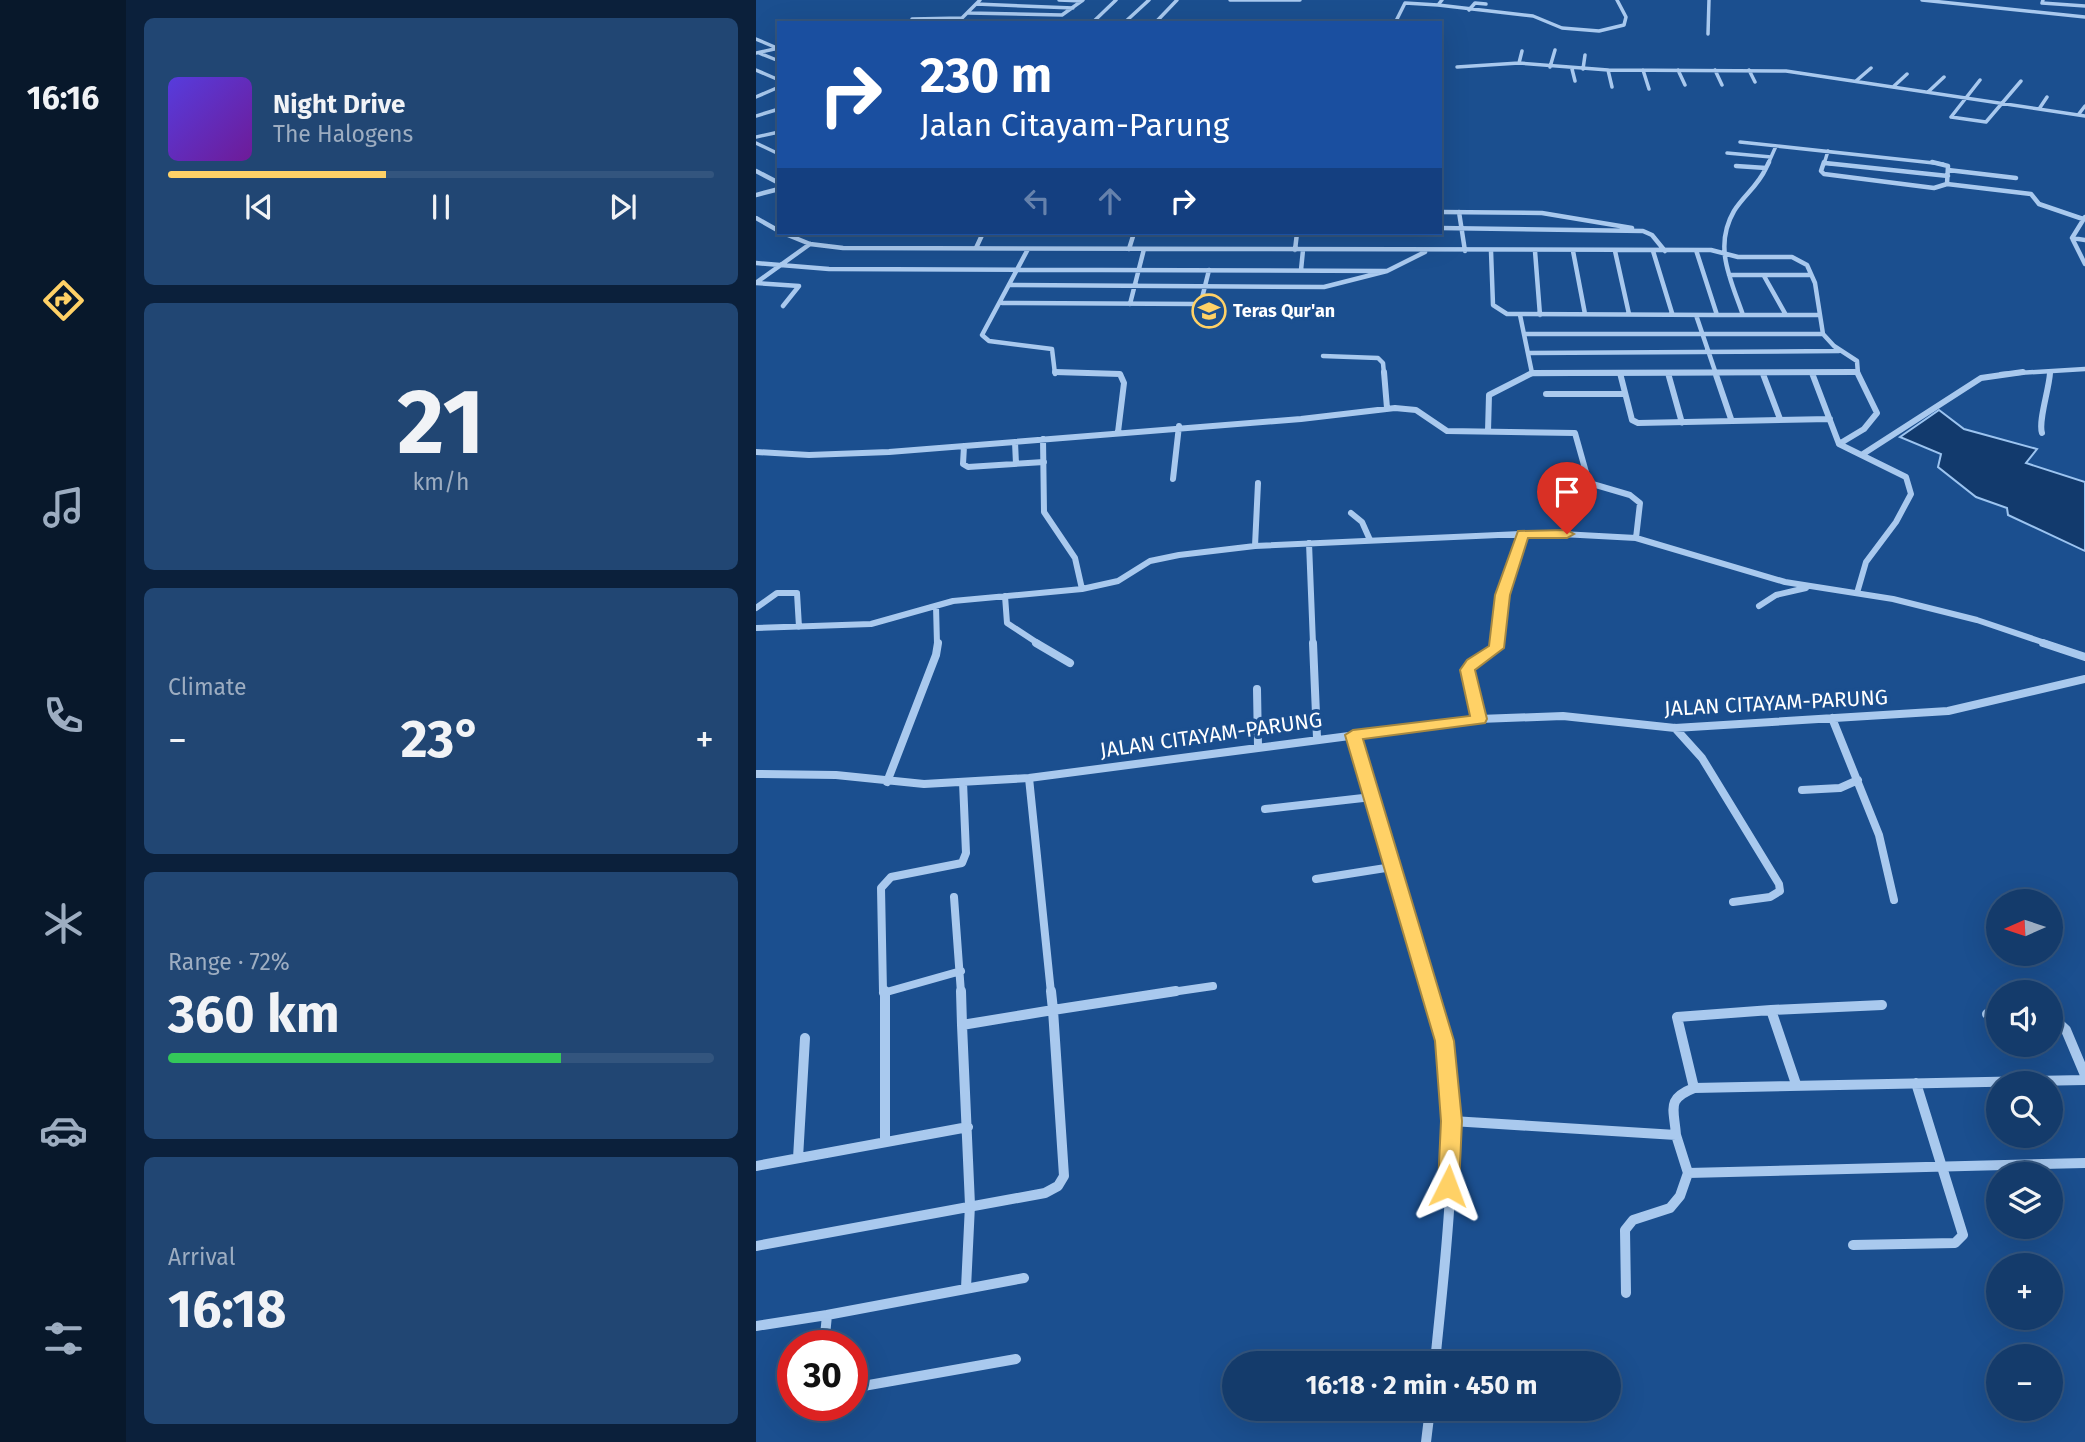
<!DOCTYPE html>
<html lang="en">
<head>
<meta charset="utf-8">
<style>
	body { margin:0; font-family:"Fira Sans",sans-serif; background:#214673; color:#f1f3f6; height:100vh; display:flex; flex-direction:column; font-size:26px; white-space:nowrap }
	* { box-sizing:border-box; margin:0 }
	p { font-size:23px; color:#9dadc1 }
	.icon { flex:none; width:38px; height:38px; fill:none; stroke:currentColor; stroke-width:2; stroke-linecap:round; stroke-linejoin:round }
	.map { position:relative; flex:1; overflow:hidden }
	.panel { display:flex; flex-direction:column; gap:18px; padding:18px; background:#0b203b; width:630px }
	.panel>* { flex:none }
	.top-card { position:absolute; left:21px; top:21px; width:665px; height:214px; border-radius:0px; box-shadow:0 7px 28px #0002,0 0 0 2px #33557e; background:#1a4fa0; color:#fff; overflow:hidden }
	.needle { width:46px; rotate:267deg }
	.buttons { position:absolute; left:1230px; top:889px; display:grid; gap:14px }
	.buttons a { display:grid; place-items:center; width:77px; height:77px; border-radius:50%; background:#143b6b; box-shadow:0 7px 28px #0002,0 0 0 2px #33557e; font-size:35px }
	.speed { position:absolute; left:21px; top:1330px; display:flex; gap:14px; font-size:35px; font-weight:700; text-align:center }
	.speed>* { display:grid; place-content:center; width:91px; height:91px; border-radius:50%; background:#143b6b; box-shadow:0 7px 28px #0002,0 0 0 2px #33557e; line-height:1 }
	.speed .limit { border:10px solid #d22; background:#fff; color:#111 }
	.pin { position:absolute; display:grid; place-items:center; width:60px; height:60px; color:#fff; margin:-72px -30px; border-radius:50% 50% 50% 0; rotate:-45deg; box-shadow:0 0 7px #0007 }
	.pin .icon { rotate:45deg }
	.me { position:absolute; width:77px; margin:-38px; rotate:3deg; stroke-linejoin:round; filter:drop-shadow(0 0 5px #0008) }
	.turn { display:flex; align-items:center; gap:24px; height:147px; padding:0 28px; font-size:32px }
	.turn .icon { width:91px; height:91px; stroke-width:2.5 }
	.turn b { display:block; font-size:49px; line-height:60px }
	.lanes { display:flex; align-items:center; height:66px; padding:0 28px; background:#0003; justify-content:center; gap:35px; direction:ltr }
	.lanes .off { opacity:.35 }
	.big { font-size:52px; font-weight:700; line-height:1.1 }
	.panel .card { flex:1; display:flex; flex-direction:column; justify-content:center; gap:10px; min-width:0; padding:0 24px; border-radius:10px; background:#214673 }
	.panel .dial { align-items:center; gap:0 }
	.dial b { font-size:91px; line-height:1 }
	.song { display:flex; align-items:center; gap:21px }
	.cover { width:84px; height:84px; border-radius:10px; background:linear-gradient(135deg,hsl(250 70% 55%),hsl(280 70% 35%)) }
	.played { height:7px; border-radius:4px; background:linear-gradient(90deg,#ffd166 40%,#33557e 40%) }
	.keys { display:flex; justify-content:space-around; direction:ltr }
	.heat { display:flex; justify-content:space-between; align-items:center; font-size:38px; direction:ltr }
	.charge { height:10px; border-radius:5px; background:linear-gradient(90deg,#34c759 72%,#33557e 0) }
	.trip { position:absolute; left:466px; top:1351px; width:399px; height:70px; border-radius:35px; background:#143b6b; box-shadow:0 7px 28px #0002,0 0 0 2px #33557e; font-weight:700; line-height:70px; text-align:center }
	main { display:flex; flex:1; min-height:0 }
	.tabs { display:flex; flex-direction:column; width:126px; justify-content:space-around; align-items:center; background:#08182b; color:#9dadc1 }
	.tabs .icon { width:49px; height:49px }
	.tabs .active { color:#ffd166 }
	.tabs b { font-size:32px; color:#f1f3f6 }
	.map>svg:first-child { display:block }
	.water { fill:#123a6d; stroke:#9cc4f0; stroke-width:2 }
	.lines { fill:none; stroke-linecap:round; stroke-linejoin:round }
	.street-far4 { stroke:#a9c9ee; stroke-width:3.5 }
	.street-far3 { stroke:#a9c9ee; stroke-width:4.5 }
	.street-far2 { stroke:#a9c9ee; stroke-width:6 }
	.street-far1 { stroke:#a9c9ee; stroke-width:8 }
	.street { stroke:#a9c9ee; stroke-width:10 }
	.route { fill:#ffd166; stroke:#a68842; stroke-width:2 }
	.labels { text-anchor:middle; stroke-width:7; stroke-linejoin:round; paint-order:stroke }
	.far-poi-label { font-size:18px; font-weight:bold; fill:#fff; stroke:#1b4f8f; text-anchor:start }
	.street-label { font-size:21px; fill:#fff; stroke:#1b4f8f }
</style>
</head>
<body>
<main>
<nav class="tabs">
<b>16:16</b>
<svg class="icon active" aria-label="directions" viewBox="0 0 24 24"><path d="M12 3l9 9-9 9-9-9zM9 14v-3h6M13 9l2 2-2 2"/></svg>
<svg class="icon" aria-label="music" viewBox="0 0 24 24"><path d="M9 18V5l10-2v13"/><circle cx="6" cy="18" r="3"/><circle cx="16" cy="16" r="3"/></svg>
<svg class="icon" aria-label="phone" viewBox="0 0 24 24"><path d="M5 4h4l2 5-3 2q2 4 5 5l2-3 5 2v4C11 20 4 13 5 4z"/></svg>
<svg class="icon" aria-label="climate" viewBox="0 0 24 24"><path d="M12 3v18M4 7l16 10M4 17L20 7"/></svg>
<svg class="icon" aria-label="car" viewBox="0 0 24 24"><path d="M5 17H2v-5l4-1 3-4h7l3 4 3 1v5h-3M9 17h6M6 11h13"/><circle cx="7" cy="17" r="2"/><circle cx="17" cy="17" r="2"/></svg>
<svg class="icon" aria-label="filters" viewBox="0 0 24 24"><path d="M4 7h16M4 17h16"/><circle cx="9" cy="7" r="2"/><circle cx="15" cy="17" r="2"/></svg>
</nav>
<section class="panel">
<div class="card">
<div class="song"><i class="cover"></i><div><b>Night Drive</b><p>The Halogens</p></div></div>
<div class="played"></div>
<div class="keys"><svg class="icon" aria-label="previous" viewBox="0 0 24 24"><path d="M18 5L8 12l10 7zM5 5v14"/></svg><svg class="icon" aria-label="pause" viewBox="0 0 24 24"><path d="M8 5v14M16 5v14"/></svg><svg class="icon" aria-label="next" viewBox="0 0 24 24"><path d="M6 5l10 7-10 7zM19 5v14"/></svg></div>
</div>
<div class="card dial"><b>21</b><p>km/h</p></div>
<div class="card"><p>Climate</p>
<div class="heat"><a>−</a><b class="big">23°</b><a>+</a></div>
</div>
<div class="card"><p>Range · 72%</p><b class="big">360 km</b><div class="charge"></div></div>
<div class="card"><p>Arrival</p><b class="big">16:18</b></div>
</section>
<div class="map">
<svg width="1329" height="1442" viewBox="0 0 1329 1442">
	<rect width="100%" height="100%" fill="#1b4f8f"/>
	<!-- water -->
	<path class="water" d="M1183 410 1208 429 1281 449 1270 463 1329 482V551L1252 515 1251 508 1220 497 1182 467 1185 454 1144 437Z"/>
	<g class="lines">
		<!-- street-far4 -->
		<path class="street-far4" d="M303 0 326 1
			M474 0H544
			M1166 0 1329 17
			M1287 0 1286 3 1329 6
			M220 4 317 8
			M682 5 777 16 806 28 843 31 868 25 870 17 861 0
			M713 10 719 3 730 4
			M212 13 306 15 327 0
			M156 19 206 18 224 0
			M228 23H279
			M336 23 360 0
			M368 23 393 0
			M399 23 421 0
			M639 23 649 3 682 5 686 0
			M952 34 953 0
			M0 39 21 48
			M0 53 23 48
			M3 53 23 61
			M763 63 766 51
			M701 67 763 63 852 70 1030 71 1329 116
			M794 67 799 50
			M816 69 819 81
			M827 69 829 55
			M0 70 23 80
			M852 70 856 87
			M887 70 893 89
			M922 70 929 85
			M959 70 966 85
			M993 70 999 82
			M1224 80 1195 117 1230 122 1265 81
			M1100 81 1115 68
			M1137 87 1151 74
			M1172 92 1188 77
			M0 97 23 87
			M1283 109 1291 97
			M1322 115 1329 106
			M0 116 23 109
			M0 137 23 132
			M984 142 1187 164
			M0 143 23 154
			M971 153 1015 157
			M1069 163 1076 164
			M1012 164 1020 146
			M1068 164 1072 151"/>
		<!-- street-far3 -->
		<path class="street-far3" d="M1068 162 1065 171 1068 174 1178 188 1191 184
			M1176 162 1192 166 1191 184 1275 194 1283 204 1327 219
			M1069 163 1192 176
			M980 166 1010 168 1013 162
			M1192 170 1260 178
			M0 171 23 183
			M0 195 23 189
			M684 212 786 213 876 228
			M703 212 709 251
			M1329 217 1316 238 1329 264
			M0 218 23 231
			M684 228 887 231 896 235 909 251
			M27 233 54 244 87 248 955 250 982 257H1036L1051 265 1059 283 1067 334 1078 346 1101 361 1102 374
			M1316 238 1329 240
			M220 248 227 233
			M272 249 226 335 233 341 296 349 299 374
			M373 249 378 233
			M539 250 541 233
			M735 251 737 305 751 314 961 315 940 250
			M779 251 784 315
			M817 251 829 314
			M859 251 873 314
			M897 251 916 313
			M0 263 73 269 631 271
			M545 270 547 250
			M973 275H1054
			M1008 276 1030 315
			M1 282 54 244
			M0 283 43 286 27 306
			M253 285 568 287 631 271 669 252
			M246 303 440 304 445 302 453 270
			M374 304 388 249
			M764 315 776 373
			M940 315 960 374
			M961 315H1062
			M987 315C975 280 957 247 978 211 988 195 1002 186 1010 168
			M769 334H1067
			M773 353 1083 351
			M567 356 622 358 627 363 628 374
			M775 374 1101 372
			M1245 374 1329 369"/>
		<!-- street-far2 -->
		<path class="street-far2" d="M299 372 364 374 368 383 362 432
			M628 372 631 408
			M959 372 975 419
			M864 373 876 420 882 423 1074 419
			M912 373 926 423
			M1056 373 1083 444
			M1007 374 1024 419
			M790 394H868
			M732 431 733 395 776 373 1099 372
			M1286 433C1282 421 1293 390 1294 373
			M287 439 288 512 319 558 326 589
			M259 442 260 464
			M208 446 207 464 212 467 288 462
			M0 452 53 455 133 452 545 419 639 408 660 410 691 431 819 433 833 483 874 495 884 503 880 538
			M1107 454 1225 378 1267 372
			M417 479 423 426
			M595 513 606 522 614 540
			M553 543 557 644
			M499 546 502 483
			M1101 593 1110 562 1140 522 1155 494 1150 477 1083 444 1108 429 1121 413 1101 372
			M249 596 251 623 283 644
			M180 606 181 644
			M1003 606 1020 595 1050 588
			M0 608 21 593H41L43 627
			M0 628 115 624 197 601 326 589 362 581 394 561 423 555 499 546 787 533 880 538 1029 582 1137 599 1221 620 1292 644
			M740 644 744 607 766 534"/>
		<!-- street-far1 -->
		<path class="street-far1" d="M280 643 314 663
			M557 643 561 738
			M1287 643 1329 657
			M501 689 502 746
			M1076 718 1123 835 1138 900
			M723 719 712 670 740 648 741 643
			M919 728 946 758 1023 884 1024 891 1014 897 977 902
			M597 735 674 993
			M0 774 80 775 168 784 273 778 723 719 807 716 919 728 1192 711 1329 679
			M273 778 295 993
			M131 782 180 655 182 643
			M1046 790 1084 788 1102 780
			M509 809 616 797
			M560 879 636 867
			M198 897 205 993
			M127 992 125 888 135 877 206 863 210 853 207 782
			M127 993 205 971
			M409 993 457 986"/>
		<!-- street -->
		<path class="street" d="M129 991V1141
			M205 991 206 1025
			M674 991C679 1008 686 1026 688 1043 705 1149 689 1257 679 1363
			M1015 1010 1126 1005
			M1231 1014H1242
			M1295 1016 1310 1030 1329 1075
			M938 1088 921 1017 1015 1010 1040 1084
			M696 1121 920 1135C918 1108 910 1099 938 1088L1329 1080
			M920 1135 932 1173 1329 1163
			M42 1158 49 1038
			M0 1166 212 1127
			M1097 1245 1199 1243 1207 1235 1160 1083
			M0 1246 289 1193 302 1186 308 1176 297 1010 420 991
			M210 1288 214 1205 206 1025 297 1010 295 991
			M870 1293 869 1230 877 1220 914 1208 924 1196 932 1173
			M71 1315 268 1278
			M0 1326 71 1315 68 1346
			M96 1388 260 1359
			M670 1442 674 1409"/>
	</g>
	<!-- route -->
	<path class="route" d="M762 531 811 530 818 534 811 538H772L754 595 748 648 719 670 731 719 729 723 607 739 698 1041 706 1121 703 1186 700 1193 692 1195 685 1193 682 1186 685 1121 679 1041 589 735 597 730 714 716 704 670 711 660 733 646 739 595Z"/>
	<!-- icons -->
	<defs>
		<symbol id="school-ring" viewBox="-11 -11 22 22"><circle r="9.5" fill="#1b4f8f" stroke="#ffd166" stroke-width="1.5"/><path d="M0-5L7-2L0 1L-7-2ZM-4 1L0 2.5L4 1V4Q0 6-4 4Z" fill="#ffd166"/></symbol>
	</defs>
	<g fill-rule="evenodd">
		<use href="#school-ring" x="434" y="292" width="38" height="38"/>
	</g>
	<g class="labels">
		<!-- far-poi labels -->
		<g class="far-poi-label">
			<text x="477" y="317">Teras Qur'an</text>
		</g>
		<!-- street labels -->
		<g class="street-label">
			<text transform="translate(1020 703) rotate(-3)" y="7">JALAN CITAYAM-PARUNG</text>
			<text transform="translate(455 735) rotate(-8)" y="7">JALAN CITAYAM-PARUNG</text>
		</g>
	</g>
</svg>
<div class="buttons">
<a><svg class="needle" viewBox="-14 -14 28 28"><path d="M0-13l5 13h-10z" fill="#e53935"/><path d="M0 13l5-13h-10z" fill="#9dadc1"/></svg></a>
<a><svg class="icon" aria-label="sound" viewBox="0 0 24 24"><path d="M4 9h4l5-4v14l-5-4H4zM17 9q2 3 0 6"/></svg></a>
<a><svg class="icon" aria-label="search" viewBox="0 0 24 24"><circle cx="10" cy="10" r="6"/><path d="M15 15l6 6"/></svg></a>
<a><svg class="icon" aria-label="layers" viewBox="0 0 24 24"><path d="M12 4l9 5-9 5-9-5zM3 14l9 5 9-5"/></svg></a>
<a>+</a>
<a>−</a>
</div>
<div class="speed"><div class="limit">30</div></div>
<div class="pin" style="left:811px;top:534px;background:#d93025"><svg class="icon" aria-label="arrive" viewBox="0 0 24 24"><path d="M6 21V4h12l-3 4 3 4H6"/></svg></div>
<svg class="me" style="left:692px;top:1186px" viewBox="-20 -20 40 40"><path d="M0-17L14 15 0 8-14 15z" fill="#ffd166" stroke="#fff" stroke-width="4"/></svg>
<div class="trip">16:18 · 2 min · 450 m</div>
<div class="top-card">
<div class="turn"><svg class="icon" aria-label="right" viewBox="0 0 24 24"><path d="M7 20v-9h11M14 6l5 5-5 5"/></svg><div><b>230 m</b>Jalan Citayam-Parung</div></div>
<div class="lanes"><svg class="icon off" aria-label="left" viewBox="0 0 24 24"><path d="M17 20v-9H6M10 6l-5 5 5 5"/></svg><svg class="icon off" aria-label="ahead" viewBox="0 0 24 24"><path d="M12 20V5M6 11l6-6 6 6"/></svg><svg class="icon" aria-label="right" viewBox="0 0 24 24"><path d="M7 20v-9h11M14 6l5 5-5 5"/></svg></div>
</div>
</div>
</main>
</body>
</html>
